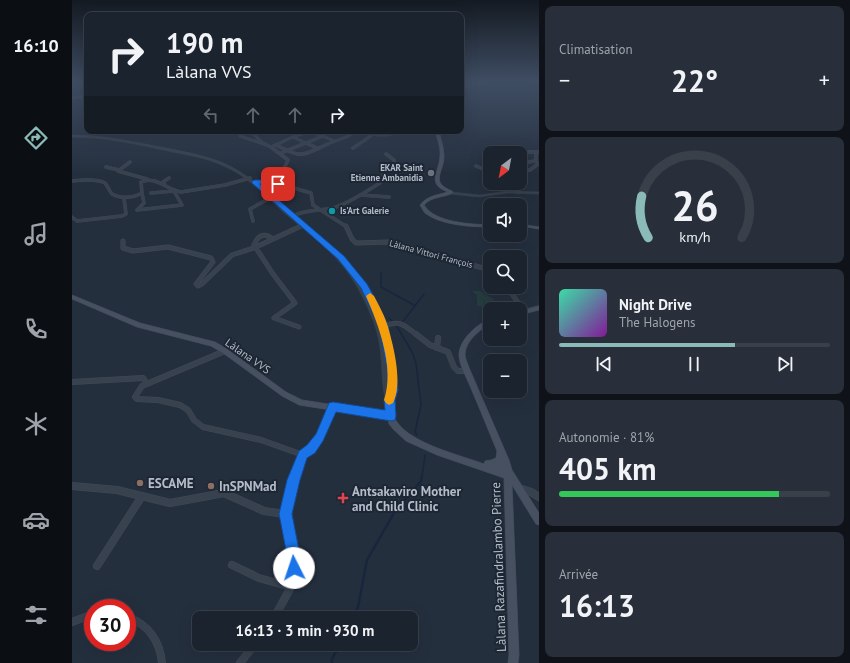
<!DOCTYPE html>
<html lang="fr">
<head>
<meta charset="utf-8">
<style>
	body { margin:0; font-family:"PT Sans",sans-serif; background:#282f3a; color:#f1f3f6; height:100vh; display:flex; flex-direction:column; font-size:15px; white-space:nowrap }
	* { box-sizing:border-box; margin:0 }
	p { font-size:13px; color:#a0a4aa }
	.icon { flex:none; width:22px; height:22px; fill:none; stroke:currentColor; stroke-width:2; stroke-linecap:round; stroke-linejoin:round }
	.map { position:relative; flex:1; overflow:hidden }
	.drawer { display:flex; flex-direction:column; gap:6px; padding:6px; background:#0f1319; width:311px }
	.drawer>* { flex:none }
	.guide { position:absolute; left:12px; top:12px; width:380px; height:122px; border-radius:8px; box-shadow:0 4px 16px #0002,0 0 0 1px #39404a; background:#1b232e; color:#f1f3f6; overflow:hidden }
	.needle { width:26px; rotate:212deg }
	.tools { position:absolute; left:411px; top:146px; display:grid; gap:8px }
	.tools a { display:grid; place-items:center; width:44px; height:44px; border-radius:8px; background:#1b232e; box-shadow:0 4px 16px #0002,0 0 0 1px #39404a; font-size:20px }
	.speed { position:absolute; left:12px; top:599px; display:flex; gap:8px; font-size:20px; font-weight:700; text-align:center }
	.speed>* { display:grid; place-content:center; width:52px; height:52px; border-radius:50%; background:#1b232e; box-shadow:0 4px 16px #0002,0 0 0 1px #39404a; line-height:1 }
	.speed .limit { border:6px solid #d22; background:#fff; color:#111 }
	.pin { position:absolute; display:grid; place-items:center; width:34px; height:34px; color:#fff; margin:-17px; border-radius:8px; box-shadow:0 2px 6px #0006 }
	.me { position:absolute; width:44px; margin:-22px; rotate:356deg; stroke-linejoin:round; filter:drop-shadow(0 0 3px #0008) }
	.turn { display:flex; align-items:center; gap:14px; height:84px; padding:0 16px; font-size:18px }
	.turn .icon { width:52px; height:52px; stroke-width:2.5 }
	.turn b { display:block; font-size:28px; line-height:34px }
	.lanes { display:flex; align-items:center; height:38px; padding:0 16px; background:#0003; justify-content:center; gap:20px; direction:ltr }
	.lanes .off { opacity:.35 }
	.big { font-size:30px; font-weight:800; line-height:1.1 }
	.drawer .card { flex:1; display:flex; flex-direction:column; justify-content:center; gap:6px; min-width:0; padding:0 14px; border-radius:8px; background:#282f3a }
	.drawer .dial { align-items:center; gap:0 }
	.dial svg { height:104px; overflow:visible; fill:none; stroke:#39404a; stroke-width:7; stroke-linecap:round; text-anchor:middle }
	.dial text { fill:#f1f3f6; stroke:none }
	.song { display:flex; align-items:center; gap:12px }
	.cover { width:48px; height:48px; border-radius:6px; background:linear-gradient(135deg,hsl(160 70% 55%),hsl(290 70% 35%)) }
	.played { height:4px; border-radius:2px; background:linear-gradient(90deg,#8bbbb9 65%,#39404a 65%) }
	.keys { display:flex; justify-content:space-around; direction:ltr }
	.heat { display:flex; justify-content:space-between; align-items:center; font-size:22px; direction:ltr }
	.charge { height:6px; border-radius:3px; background:linear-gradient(90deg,#34c759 81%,#39404a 0) }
	.trip { position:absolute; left:120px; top:611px; width:226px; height:40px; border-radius:8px; background:#1b232e; box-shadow:0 4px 16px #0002,0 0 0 1px #39404a; font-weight:800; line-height:40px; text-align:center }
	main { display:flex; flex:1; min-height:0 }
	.menu { display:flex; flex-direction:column; width:72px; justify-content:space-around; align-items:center; background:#0b0e12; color:#a0a4aa }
	.menu .icon { width:28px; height:28px }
	.menu .on { color:#8bbbb9 }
	.menu b { font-size:18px; color:#f1f3f6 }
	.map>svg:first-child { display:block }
	.green { fill:#263c3f }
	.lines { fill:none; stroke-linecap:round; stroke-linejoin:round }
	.stream-far2 { stroke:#17263c; stroke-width:1 }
	.stream-far1 { stroke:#17263c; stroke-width:1.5 }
	.stream { stroke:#17263c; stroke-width:2.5 }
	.minor-far4-casing { stroke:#414a57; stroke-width:3 }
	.minor-far3-casing { stroke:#414a57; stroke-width:3.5 }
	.minor-far2-casing { stroke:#414a57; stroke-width:5 }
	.minor-far1-casing { stroke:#414a57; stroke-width:6 }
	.minor-casing { stroke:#414a57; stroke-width:8 }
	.tertiary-casing { stroke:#414a57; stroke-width:0.5 }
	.secondary-casing { stroke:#414a57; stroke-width:1 }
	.minor-far4 { stroke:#38414e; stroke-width:2.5 }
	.minor-far3 { stroke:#38414e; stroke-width:3 }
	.minor-far2 { stroke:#38414e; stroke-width:4 }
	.minor-far1 { stroke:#38414e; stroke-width:5 }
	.minor { stroke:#38414e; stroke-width:7 }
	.tertiary { fill:#38414e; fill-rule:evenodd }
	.secondary { fill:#465061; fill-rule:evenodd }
	.route { fill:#1a73e8; stroke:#114b97 }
	.slow { fill:#f59e0b }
	.worship-dot { fill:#6b7280; stroke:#1d2633; stroke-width:1.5 }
	.culture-dot { fill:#0f9aa8; stroke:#1d2633; stroke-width:1.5 }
	.education-dot { fill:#8d6e63; stroke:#1d2633; stroke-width:1.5 }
	.health-dot { fill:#e0444e; stroke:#1d2633; stroke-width:1.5 }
	.labels { text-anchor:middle; stroke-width:4; stroke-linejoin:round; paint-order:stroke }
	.far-poi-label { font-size:9px; font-weight:bold; fill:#b4bcc9; stroke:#1d2633; text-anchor:end }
	.far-street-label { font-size:9px; fill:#b4bcc9; stroke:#1d2633 }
	.street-label { font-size:11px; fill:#b4bcc9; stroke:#1d2633 }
	.near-poi-label { font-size:13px; font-weight:bold; fill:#b4bcc9; stroke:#1d2633; text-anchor:start }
	.near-street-label { font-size:13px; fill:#b4bcc9; stroke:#1d2633 }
</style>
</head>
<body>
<main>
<nav class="menu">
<b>16:10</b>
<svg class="icon on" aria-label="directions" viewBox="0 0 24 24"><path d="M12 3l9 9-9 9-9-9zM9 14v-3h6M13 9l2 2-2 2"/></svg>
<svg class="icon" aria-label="music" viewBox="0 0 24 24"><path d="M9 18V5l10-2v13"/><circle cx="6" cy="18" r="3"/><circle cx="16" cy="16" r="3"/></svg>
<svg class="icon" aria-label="phone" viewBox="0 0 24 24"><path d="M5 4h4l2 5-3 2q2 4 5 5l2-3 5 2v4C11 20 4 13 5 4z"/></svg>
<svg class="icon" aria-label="climate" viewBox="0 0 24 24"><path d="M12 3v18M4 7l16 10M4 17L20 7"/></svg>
<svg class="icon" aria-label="car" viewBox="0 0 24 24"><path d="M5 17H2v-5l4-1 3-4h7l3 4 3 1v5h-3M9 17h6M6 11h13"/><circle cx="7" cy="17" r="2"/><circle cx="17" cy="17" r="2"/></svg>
<svg class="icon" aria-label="filters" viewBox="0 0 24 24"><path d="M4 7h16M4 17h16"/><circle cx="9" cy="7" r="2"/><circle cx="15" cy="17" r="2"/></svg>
</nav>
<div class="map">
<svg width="467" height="663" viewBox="0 0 467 663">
	<rect width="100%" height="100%" fill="#242f3e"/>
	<!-- green -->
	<path class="green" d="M400 291H408L423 300 412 303 411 307 405 306V295Z"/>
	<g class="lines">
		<!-- stream-far2 -->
		<path class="stream-far2" d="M466 82 461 85 467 87"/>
		<!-- stream-far1 -->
		<path class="stream-far1" d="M309 272V287L342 305
			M317 318 321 322
			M329 324 352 294
			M324 325 340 352 344 363 349 405 343 432 345 435
			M350 477 353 455"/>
		<!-- stream -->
		<path class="stream" d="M281 618 286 607 295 560 322 513 349 481 350 476
			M260 663V659L268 644"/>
		<defs>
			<path id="minor-far4" d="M389 88 413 82
				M0 98 15 96
				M178 131 190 142
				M248 133 261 131
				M168 136 195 145
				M251 136 262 141
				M221 137 238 145
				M204 145C218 138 235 128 251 136L229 145
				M254 145C263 140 270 140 280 134V131
				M286 145 300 135"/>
			<path id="minor-far3" d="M193 144 199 147
				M236 144 245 148
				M204 145C231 159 229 156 256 144
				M281 148 287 144
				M451 151 452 163
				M209 153 231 144
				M419 153 422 149
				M433 153 434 151 467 152
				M58 162 46 171 75 179
				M448 163 464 161
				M321 166H341
				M404 166 418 172
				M34 167 47 170
				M454 170H458L466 164 464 161V152
				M0 181C9 180 24 178 33 183 36 186 37 191 40 194 49 199 61 198 70 193L69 182C84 175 94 190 109 192L153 185 178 178
				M183 182H201L239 193 241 205 275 227
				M201 182 209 175 216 160 199 147 206 144
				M433 183 447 192
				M93 185 91 182 97 178
				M289 195 317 197
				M65 210 110 205 102 191 79 193
				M65 210 72 203 70 193
				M221 216C234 209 247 211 261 208 278 203 293 192 308 183L307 180 317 167 323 166 322 160 314 154
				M0 217 5 221 50 216 54 214 52 198
				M181 221 178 209 198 198
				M227 227 232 225"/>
			<path id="minor-far2" d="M274 226 280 239 284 243 318 242 418 270
				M201 239C192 232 186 235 182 245L201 274 223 303 202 318 227 327
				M51 241V248L61 251 96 247 139 258 141 262 124 284 126 286 130 284 160 255 184 247 229 226
				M435 287 452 311
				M311 326C330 320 330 324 345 335"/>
			<path id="minor-far1" d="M344 334 358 345 376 352 382 367 386 371H395
				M365 348 366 338
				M153 351 70 386 63 397 65 399 86 400 108 405 116 410 122 420 131 427 189 440 231 455
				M0 382 71 378 75 384
				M222 477 231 455 239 449 248 438 261 407"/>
			<path id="minor" d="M0 486 45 490 98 503 152 493 192 511 213 514
				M447 488 459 492 467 497
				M160 565 187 578 219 587
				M25 566 70 496
				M55 617C76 624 88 641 90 663
				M202 618 219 587 222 568 221 550 213 514 222 476
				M0 622 21 614
				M168 663 183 644"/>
			<path id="tertiary" d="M292 131C298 131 303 135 309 135 317 135 324 131 333 131 321 136 304 140 292 131Z
				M0 135C34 135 66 143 99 149 119 153 140 157 158 166 184 179 207 204 229 223 247 239 265 253 280 272L282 270 284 271C305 302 320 336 323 373 323 381 323 388 322 395 321 397 320 399 320 401 319 405 322 411 322 416L321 418 319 419 317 418 316 416C315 406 312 396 311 386 309 365 310 344 302 323 294 302 284 282 270 265 253 245 231 229 211 212 194 196 176 177 154 167 136 158 116 155 96 151 64 144 33 137 0 137ZM315 355 317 373V385Z
				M436 191 467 192V194L436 193 407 197 379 194 377 193 379 192 407 195Z"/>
			<path id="secondary" d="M363 131H367C369 139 372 148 372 157 371 174 358 182 380 191L381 193C371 198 360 196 352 205 363 223 399 224 418 225V227C399 227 368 225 353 213 351 211 350 208 348 205 355 196 365 195 376 192 354 184 367 173 368 156 369 147 365 139 363 131Z
				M448 224 467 227V229L448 226Z
				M0 295 68 323 143 342 155 349 214 392 230 400 322 414C323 417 323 420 325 422 340 444 388 455 412 464L413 461 419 460 424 458 425 451C416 429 407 407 398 386 394 376 387 365 387 354 388 339 405 324 418 319V324C408 330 394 340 393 354 393 359 396 364 398 370L437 460 440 470 467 513V525L464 524 440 485 447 655 446 663H436L437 655 432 478 365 455 334 441 321 429 317 424 316 419 227 405 210 396 151 353 139 346 65 327 0 299Z
				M467 306V310L448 315V311Z"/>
		</defs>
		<!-- minor-far4 casing -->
		<use href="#minor-far4" class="minor-far4-casing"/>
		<!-- minor-far3 casing -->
		<use href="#minor-far3" class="minor-far3-casing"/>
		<!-- minor-far2 casing -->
		<use href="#minor-far2" class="minor-far2-casing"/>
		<!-- minor-far1 casing -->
		<use href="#minor-far1" class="minor-far1-casing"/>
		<!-- minor casing -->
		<use href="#minor" class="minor-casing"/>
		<!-- tertiary casing -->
		<use href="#tertiary" class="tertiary-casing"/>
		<!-- secondary casing -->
		<use href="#secondary" class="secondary-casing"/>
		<!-- minor-far4 -->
		<use href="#minor-far4" class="minor-far4"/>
		<!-- minor-far3 -->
		<use href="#minor-far3" class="minor-far3"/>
		<!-- minor-far2 -->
		<use href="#minor-far2" class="minor-far2"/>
		<!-- minor-far1 -->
		<use href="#minor-far1" class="minor-far1"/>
		<!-- minor -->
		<use href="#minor" class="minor"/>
		<!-- tertiary -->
		<use href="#tertiary" class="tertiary"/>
		<!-- secondary -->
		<use href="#secondary" class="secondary"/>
	</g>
	<!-- sky -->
	<linearGradient id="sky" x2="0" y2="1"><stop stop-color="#141a22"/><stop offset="0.47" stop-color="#3f4d63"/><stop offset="1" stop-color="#3f4d63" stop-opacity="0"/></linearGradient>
	<rect width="467" height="174" fill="url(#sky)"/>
	<!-- route -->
	<path class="route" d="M183 180C191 180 202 179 209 184L206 186 188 184 272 256 295 284 305 302 316 326 324 368 326 390 323 400 324 416 323 420 319 421 264 412 251 441 243 453 235 458 228 480 220 514 227 550 229 568 227 573 222 575 217 573 215 568 214 550 207 514 215 480 227 451 235 445 244 434 257 403 261 402 313 410 312 400 316 390 315 368 307 326 289 288 266 259 180 183V181Z"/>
	<!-- slow -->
	<path class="slow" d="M298 293 302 296C307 306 313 316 316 327 322 348 331 384 321 403L317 405 314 403 312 400C323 368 307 326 294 296Z"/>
	<!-- markers -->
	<circle class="worship-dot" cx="359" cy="173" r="4"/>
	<circle class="culture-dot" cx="260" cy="211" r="4"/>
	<g class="education-dot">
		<circle cx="68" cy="483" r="4"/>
		<circle cx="139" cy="486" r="4"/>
	</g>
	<path class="health-dot" d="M269 492h4v4h4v4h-4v4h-4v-4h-4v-4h4z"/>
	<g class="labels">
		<!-- far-poi labels -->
		<g class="far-poi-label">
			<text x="351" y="171">EKAR Saint<tspan x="351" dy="10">Etienne Ambanidia</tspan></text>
			<text x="268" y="214" text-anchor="start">Is'Art Galerie</text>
		</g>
		<!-- far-street labels -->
		<g class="far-street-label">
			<text transform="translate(359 254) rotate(15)" y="3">Làlana Vittori François</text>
		</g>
		<!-- street labels -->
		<g class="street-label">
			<text transform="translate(176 356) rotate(35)" y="4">Làlana VVS</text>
		</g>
		<!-- near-poi labels -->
		<g class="near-poi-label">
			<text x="76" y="488">ESCAME</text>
			<text x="147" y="491">InSPNMad</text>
			<text x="280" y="496">Antsakaviro Mother<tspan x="280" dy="15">and Child Clinic</tspan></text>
		</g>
		<!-- near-street labels -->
		<g class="near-street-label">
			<text transform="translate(426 567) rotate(-92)" y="5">Làlana Razafindralambo Pierre</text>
		</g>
	</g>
</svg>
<div class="tools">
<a><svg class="needle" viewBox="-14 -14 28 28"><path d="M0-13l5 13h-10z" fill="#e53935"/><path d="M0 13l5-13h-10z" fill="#a0a4aa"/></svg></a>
<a><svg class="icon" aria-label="sound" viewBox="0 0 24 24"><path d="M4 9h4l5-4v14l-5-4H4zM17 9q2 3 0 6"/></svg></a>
<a><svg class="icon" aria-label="search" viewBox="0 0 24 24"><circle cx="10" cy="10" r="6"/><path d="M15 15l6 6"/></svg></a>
<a>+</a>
<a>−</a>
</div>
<div class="speed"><div class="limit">30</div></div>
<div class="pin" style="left:206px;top:184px;background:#d93025"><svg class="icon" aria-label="arrive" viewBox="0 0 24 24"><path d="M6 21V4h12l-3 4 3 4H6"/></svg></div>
<svg class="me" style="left:222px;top:568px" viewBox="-20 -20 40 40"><circle r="19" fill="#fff"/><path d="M0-13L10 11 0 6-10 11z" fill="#1a73e8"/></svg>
<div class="trip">16:13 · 3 min · 930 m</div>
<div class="guide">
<div class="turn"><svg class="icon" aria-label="right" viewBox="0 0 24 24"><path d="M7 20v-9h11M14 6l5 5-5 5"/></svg><div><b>190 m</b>Làlana VVS</div></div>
<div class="lanes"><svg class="icon off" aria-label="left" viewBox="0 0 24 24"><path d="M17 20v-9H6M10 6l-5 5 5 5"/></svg><svg class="icon off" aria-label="ahead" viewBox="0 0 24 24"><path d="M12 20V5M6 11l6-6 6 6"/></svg><svg class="icon off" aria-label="ahead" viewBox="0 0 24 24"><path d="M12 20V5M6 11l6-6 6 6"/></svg><svg class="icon" aria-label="right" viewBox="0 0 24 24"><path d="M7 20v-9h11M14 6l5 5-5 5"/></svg></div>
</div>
</div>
<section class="drawer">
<div class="card"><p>Climatisation</p>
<div class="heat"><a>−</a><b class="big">22°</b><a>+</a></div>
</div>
<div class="card dial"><svg viewBox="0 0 100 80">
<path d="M14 69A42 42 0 1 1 86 69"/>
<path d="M14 69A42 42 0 0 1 9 37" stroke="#8bbbb9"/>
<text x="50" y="56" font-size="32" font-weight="700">26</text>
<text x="50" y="72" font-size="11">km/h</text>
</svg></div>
<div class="card">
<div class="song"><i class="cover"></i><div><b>Night Drive</b><p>The Halogens</p></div></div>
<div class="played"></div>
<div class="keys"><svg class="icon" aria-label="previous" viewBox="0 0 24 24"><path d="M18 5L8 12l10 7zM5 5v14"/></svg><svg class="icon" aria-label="pause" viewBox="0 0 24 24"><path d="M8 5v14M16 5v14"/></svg><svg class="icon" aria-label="next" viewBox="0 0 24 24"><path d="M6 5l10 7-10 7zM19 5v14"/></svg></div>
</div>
<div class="card"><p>Autonomie · 81%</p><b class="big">405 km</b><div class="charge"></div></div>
<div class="card"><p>Arrivée</p><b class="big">16:13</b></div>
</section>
</main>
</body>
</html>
